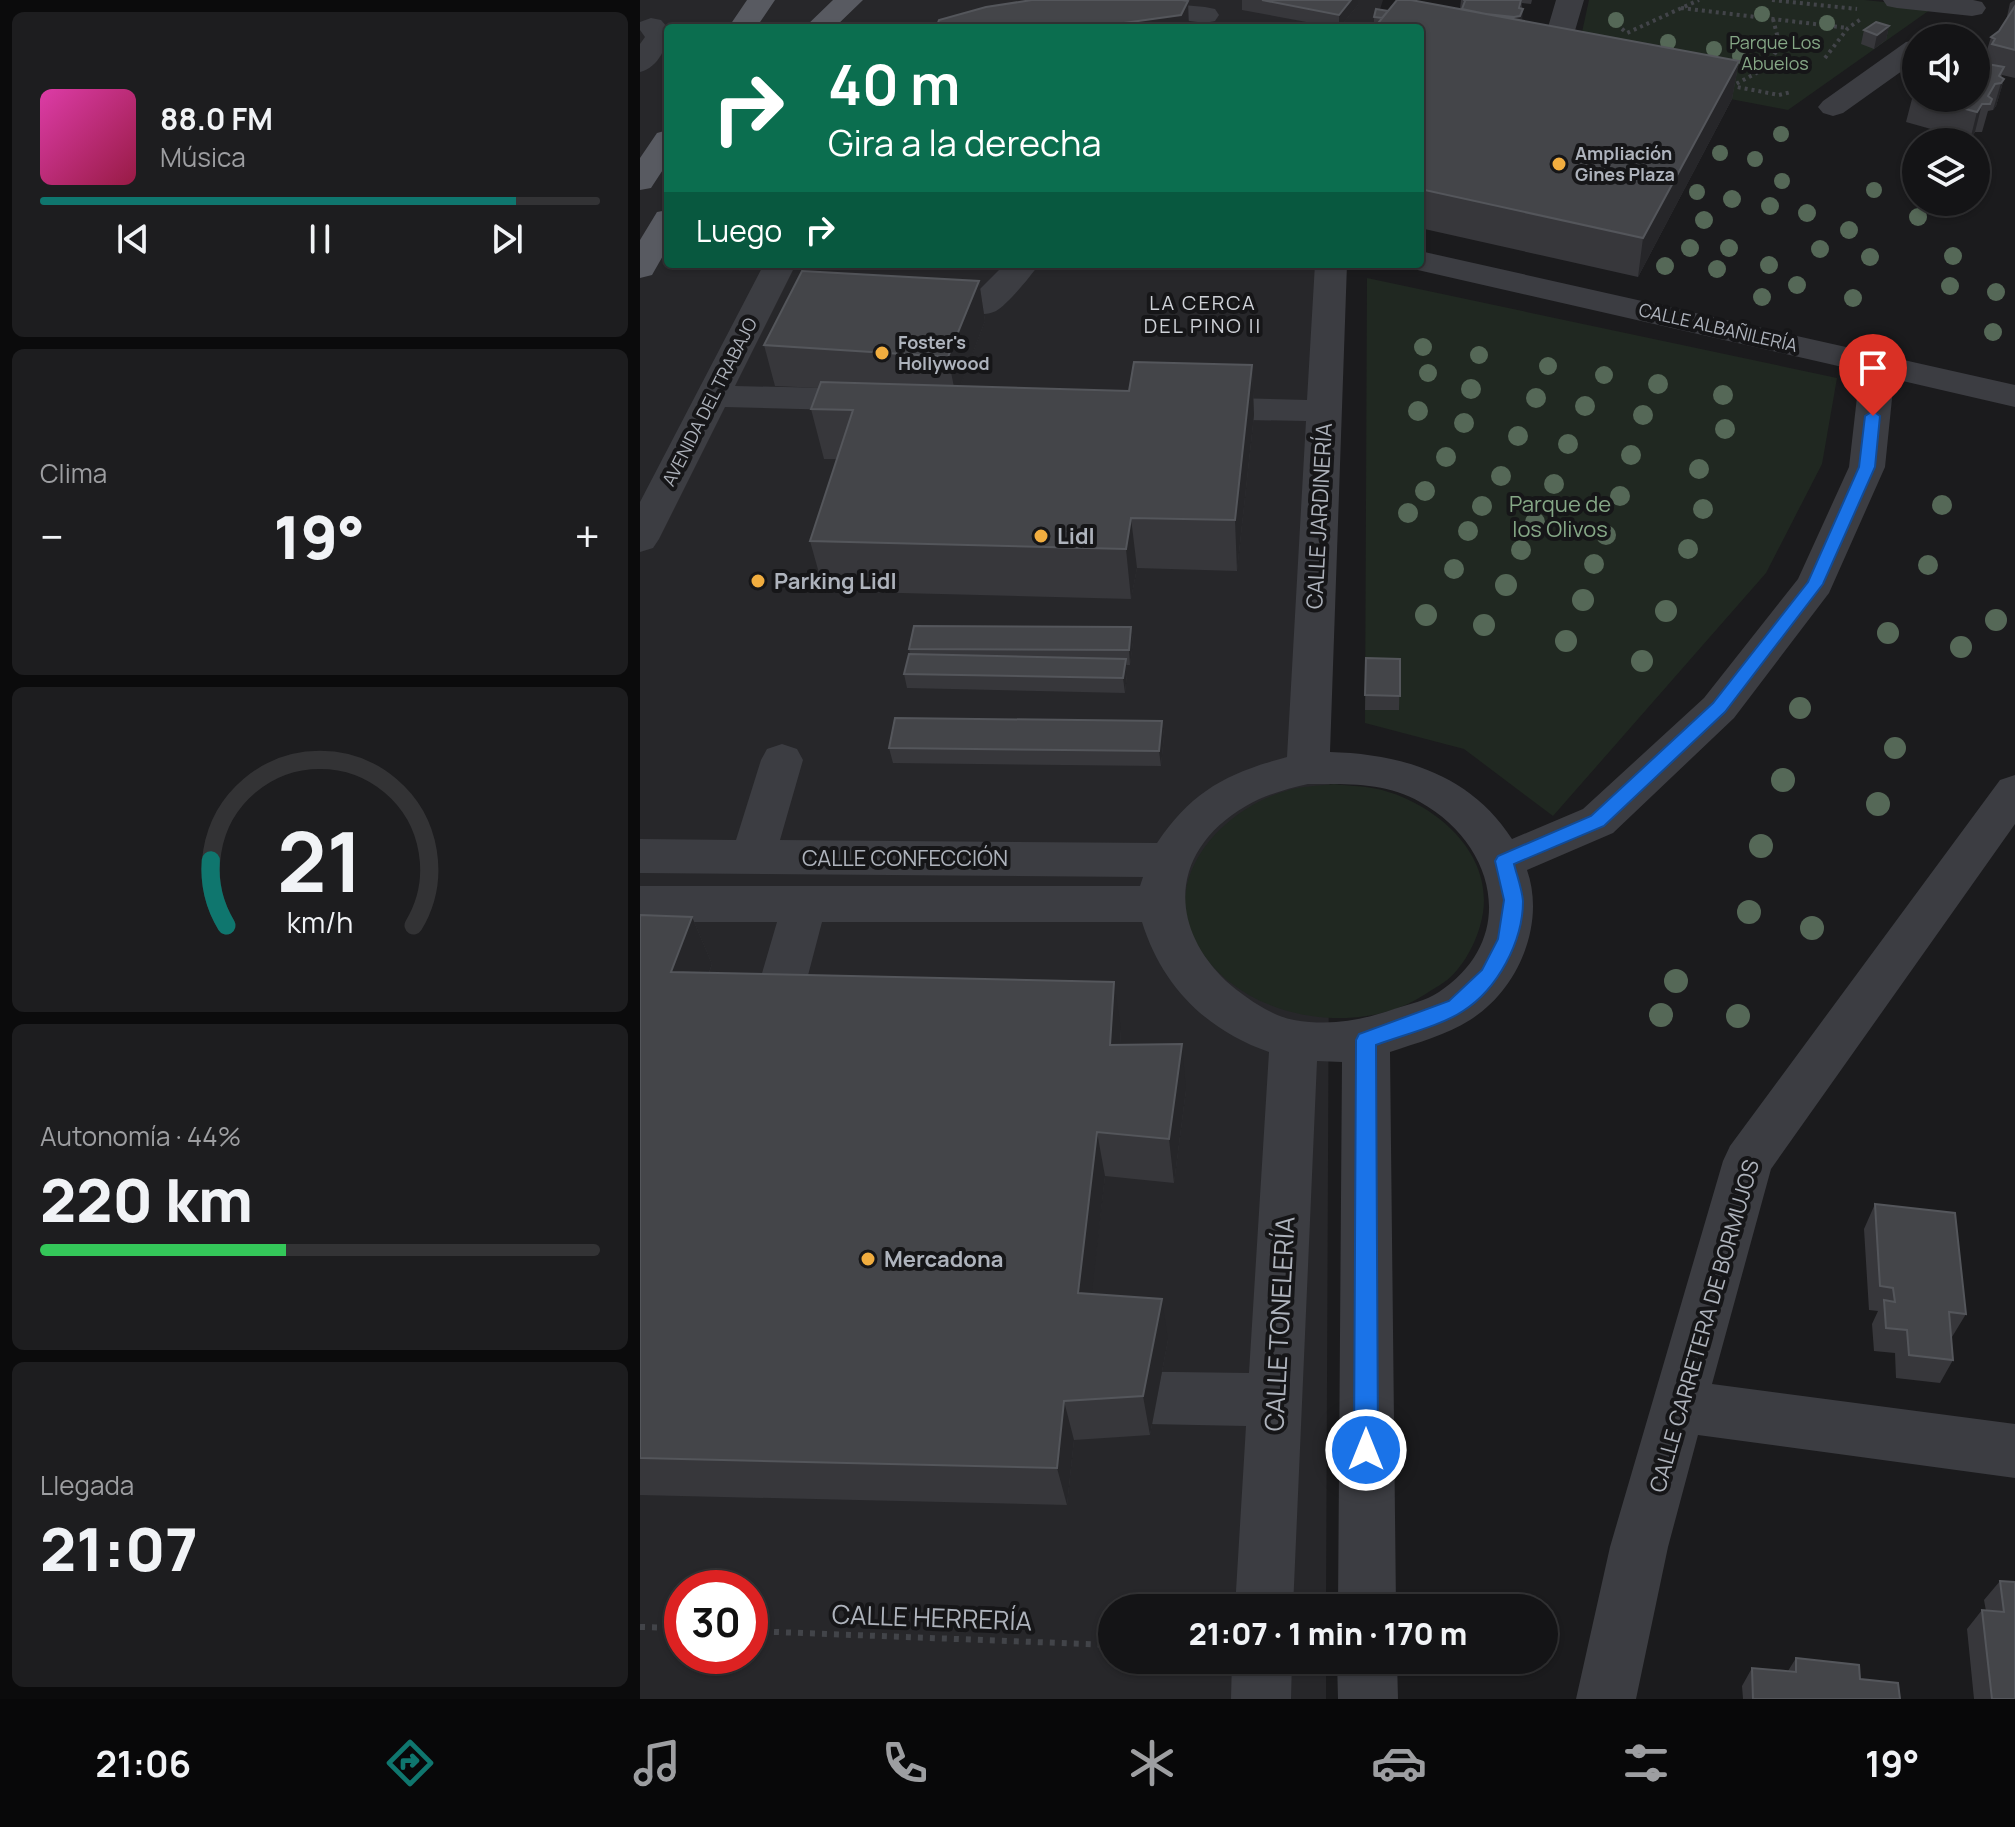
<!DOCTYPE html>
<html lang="es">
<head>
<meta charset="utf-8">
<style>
	body { margin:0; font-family:Manrope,sans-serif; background:#1d1d1f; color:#f1f3f6; height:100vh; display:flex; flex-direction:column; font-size:30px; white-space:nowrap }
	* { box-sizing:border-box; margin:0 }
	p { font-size:26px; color:#9d9ea1 }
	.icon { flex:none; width:44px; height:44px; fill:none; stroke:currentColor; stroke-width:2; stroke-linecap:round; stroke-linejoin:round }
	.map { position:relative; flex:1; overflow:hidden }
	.sheet { display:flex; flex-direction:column; gap:12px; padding:12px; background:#0b0b0c; width:640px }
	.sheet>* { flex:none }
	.top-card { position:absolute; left:24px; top:24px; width:760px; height:244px; border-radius:8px; box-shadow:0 2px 6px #0004,0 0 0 2px #333335; background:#0b6e4f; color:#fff; overflow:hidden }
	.tools { position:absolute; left:1262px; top:24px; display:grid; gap:16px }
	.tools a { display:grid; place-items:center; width:88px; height:88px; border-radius:50%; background:#141416; box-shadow:0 2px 6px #0004,0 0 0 2px #333335; font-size:40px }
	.speed { position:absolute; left:24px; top:1570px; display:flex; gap:16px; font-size:40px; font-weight:700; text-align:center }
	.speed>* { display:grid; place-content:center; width:104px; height:104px; border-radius:50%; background:#141416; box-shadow:0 2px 6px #0004,0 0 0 2px #333335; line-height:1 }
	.speed .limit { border:12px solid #d22; background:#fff; color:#111 }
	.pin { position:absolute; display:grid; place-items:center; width:68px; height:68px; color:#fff; margin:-82px -34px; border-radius:50% 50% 50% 0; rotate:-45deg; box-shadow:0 0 8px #0007 }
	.pin .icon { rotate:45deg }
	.me { position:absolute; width:88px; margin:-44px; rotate:0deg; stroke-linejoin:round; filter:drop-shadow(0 0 6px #0008) }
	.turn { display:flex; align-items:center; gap:28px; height:168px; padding:0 32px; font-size:36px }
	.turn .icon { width:104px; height:104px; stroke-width:2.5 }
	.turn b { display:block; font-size:56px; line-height:68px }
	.then { display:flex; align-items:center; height:76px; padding:0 32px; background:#0003; gap:16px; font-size:30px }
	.big { font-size:60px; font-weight:800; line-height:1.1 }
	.sheet .widget { flex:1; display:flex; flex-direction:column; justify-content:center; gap:12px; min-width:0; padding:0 28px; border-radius:12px; background:#1d1d1f }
	.sheet .dial { align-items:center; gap:0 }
	.dial svg { height:208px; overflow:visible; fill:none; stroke:#333335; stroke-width:7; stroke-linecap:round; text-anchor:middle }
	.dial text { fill:#f1f3f6; stroke:none }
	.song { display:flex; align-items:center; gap:24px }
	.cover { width:96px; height:96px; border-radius:12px; background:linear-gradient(135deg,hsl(320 70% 55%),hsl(340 70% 35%)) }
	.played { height:8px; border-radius:4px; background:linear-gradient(90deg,#0f766e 85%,#333335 85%) }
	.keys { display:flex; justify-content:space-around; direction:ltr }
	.heat { display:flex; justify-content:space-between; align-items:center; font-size:44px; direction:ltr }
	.charge { height:12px; border-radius:6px; background:linear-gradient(90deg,#34c759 44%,#333335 0) }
	.trip { position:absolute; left:458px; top:1594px; width:460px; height:80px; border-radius:40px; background:#141416; box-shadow:0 2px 6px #0004,0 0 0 2px #333335; font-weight:800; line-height:80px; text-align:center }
	.tabs { display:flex; height:128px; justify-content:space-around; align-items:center; background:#080809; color:#9d9ea1 }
	.tabs .icon { width:56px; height:56px }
	.tabs .on { color:#0f766e }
	.tabs b { font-size:36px; color:#f1f3f6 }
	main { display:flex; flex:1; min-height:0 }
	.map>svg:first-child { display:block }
	.built { fill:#27272a; fill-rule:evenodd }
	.green { fill:#202821 }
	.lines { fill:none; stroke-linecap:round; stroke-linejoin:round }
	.path-far1 { stroke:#424449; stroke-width:4; stroke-dasharray:3 4; stroke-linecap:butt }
	.path { stroke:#424449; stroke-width:6; stroke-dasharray:5 7; stroke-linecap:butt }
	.minor { fill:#3c3d42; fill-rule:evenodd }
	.major { fill:#585a61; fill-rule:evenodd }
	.tree { fill:#556857 }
	.wall { fill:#37373b }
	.shaded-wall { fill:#262629 }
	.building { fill:#444549; stroke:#54565b; stroke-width:2 }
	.route { fill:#1a73e8; stroke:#114b97; stroke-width:2 }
	.poi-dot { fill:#f1ad3f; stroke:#161618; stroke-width:3 }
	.labels { text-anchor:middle; stroke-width:8; stroke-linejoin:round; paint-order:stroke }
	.far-park-label { font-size:18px; fill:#85a786; stroke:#161618 }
	.far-poi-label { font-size:18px; font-weight:bold; fill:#aeb3bc; stroke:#161618; text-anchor:start }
	.far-street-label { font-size:18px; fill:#aeb3bc; stroke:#161618 }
	.far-neighbourhood-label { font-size:20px; letter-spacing:2px; fill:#cfd2d8; stroke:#161618 }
	.park-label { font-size:22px; fill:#85a786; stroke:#161618 }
	.street-label { font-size:22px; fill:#aeb3bc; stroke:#161618 }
	.poi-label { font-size:22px; font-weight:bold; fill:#aeb3bc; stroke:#161618; text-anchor:start }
	.near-street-label { font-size:26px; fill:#aeb3bc; stroke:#161618 }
</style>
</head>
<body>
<main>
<section class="sheet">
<div class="widget">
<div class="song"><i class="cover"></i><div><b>88.0 FM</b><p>Música</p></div></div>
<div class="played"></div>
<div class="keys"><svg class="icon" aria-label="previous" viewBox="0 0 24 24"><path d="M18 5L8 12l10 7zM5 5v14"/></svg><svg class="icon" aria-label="pause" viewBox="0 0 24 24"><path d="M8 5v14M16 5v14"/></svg><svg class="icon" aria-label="next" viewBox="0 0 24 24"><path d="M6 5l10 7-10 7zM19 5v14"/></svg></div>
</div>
<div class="widget"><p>Clima</p>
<div class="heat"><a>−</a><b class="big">19°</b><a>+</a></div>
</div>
<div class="widget dial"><svg viewBox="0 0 100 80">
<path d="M14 69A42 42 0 1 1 86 69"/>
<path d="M14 69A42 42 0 0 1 8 44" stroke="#0f766e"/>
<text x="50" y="56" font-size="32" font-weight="700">21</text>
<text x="50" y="72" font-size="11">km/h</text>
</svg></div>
<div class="widget"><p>Autonomía · 44%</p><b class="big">220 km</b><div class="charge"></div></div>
<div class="widget"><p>Llegada</p><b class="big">21:07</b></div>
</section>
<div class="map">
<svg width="1375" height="1699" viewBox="0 0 1375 1699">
	<rect width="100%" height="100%" fill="#1b1b1d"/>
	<!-- built -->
	<path class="built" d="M0 0H743L734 28H28V264H692L686 1608H472V1660H686V1699H0ZM42 1588H110V1656H42Z"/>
	<!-- green -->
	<path class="green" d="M949 0H1224L1294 7 1148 110 934 69Z
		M727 278 1197 378 1182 464 1126 573 913 816 824 749 725 723Z
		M694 784C709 786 727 786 742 790 801 806 860 860 840 926 834 947 820 973 800 985 788 992 776 1001 763 1006 693 1035 592 1011 555 941 520 875 585 808 646 791 661 786 678 786 694 784Z"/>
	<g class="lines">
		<!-- path-far1 -->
		<path class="path-far1" d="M1132 0 1217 9
			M1041 8 1208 28
			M1133 19 1140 46 1124 69 1092 86 1139 95 1151 92
			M971 20 987 33 1059 0
			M1185 58 1208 28 1221 19"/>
		<!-- path -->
		<path class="path" d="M0 1627 42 1628
			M110 1631 472 1645"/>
		<!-- minor -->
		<path class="minor" d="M488 0 565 7 575 9 579 15 575 21 565 23 497 14 487 12 483 6Z
			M916 0H944L929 51 925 57 915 59 905 57 901 51Z
			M1243 0H1333L1342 2 1346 8 1342 14 1332 16 1257 8 1247 6Z
			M11 18 21 20 28 28C28 46 19 67 0 72V44L5 37 0 30V22Z
			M1276 40V61L1203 113 1193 116 1183 113 1178 107 1183 101 1266 42Z
			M780 251 1375 385V407L1254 379 1245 467 1189 593 1094 718 973 833 887 870C906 924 878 990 830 1020 807 1035 776 1043 750 1052L756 1608H698L702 1062 677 1061 653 1608H595L606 1426 458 1423 439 1415 431 1397 439 1379 458 1371 609 1373 629 1052C566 1030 522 986 502 922H182L156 1021 149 1035 132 1041 115 1035 108 1021 137 922H0V886H500L503 877 0 873V839L96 840 121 760 127 749 142 744 157 749 163 760 140 840 517 843C552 791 587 773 647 757L666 421 555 419 543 416 537 408 543 400 555 397 667 400 675 264H707L690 752C763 754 831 775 872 839L943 809 1064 698 1158 579 1209 467 1220 371 769 268 766 264H780ZM668 784C706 784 746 782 780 802 856 844 879 939 799 992 786 1001 769 1004 754 1009 719 1021 691 1026 654 1020 631 1016 603 996 586 981 526 923 532 849 606 806 625 795 646 789 668 784Z
			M124 264H156L95 386 234 389 246 392 252 400 246 408 234 411 85 407 19 539 13 548 0 552V502Z
			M365 264H399C391 276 368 304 356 311 342 319 289 311 273 307L268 300 273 293 285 290 336 293Z
			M1375 775V824L1131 1169 1072 1384 1375 1424V1478L1058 1435 1028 1547 996 1699H936L970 1547 1083 1161 1090 1146 1360 780Z
			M592 1660H652L651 1699H591Z
			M697 1660H757L758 1699H698Z"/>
		<!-- major -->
		<path class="major" d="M107 0H135L116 28H88Z
			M193 0H223L194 28H164Z
			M28 130V162L11 188 0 190V158L17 133Z
			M28 210V247L12 275 0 278V240L17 212Z"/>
	</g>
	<!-- trees -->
	<g class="tree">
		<circle cx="1122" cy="14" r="8"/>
		<circle cx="976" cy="20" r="8"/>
		<circle cx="1187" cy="23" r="8"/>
		<circle cx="1028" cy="42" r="8"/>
		<circle cx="1074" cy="49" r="8"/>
		<circle cx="1100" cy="56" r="8"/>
		<circle cx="1141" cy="134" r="8"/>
		<circle cx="1080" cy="153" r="8"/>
		<circle cx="1115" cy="159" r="8"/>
		<circle cx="1142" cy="181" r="8"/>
		<circle cx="1234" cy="190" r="8"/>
		<circle cx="1057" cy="192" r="8"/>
		<circle cx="1092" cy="199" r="9"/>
		<circle cx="1130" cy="206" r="9"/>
		<circle cx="1167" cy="213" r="9"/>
		<circle cx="1278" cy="217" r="9"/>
		<circle cx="1064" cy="220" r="9"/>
		<circle cx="1209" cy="230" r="9"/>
		<circle cx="1050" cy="248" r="9"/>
		<circle cx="1089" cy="248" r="9"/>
		<circle cx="1180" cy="249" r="9"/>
		<circle cx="1313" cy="256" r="9"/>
		<circle cx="1230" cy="257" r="9"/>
		<circle cx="1129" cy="265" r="9"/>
		<circle cx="1025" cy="266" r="9"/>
		<circle cx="1077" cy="269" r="9"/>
		<circle cx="1157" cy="285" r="9"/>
		<circle cx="1310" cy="286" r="9"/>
		<circle cx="1356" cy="292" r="9"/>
		<circle cx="1122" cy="297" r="9"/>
		<circle cx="1213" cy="298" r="9"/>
		<circle cx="1353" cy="332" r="9"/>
		<circle cx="783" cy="347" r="9"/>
		<circle cx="839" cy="355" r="9"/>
		<circle cx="908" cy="366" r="9"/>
		<circle cx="788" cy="373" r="9"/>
		<circle cx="964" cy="375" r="9"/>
		<circle cx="1018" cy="384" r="10"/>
		<circle cx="831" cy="389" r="10"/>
		<circle cx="1083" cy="395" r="10"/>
		<circle cx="896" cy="398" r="10"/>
		<circle cx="945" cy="406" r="10"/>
		<circle cx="778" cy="411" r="10"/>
		<circle cx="1003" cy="415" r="10"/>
		<circle cx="824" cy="423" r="10"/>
		<circle cx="1085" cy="429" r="10"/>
		<circle cx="878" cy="436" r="10"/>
		<circle cx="928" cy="444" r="10"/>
		<circle cx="991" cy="455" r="10"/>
		<circle cx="806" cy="457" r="10"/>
		<circle cx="1059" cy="469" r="10"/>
		<circle cx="861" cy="476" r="10"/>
		<circle cx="914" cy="484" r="10"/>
		<circle cx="785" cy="491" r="10"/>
		<circle cx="980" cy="496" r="10"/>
		<circle cx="1302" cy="505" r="10"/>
		<circle cx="842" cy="506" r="10"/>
		<circle cx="1063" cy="509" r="10"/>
		<circle cx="768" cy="513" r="10"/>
		<circle cx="895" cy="522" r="10"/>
		<circle cx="828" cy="531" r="10"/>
		<circle cx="966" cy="535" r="10"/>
		<circle cx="1048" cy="549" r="10"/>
		<circle cx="881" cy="550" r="10"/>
		<circle cx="954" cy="564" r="10"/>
		<circle cx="1288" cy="565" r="10"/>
		<circle cx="814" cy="569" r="10"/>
		<circle cx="866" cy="585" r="11"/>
		<circle cx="943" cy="600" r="11"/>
		<circle cx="1026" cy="611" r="11"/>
		<circle cx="786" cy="615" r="11"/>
		<circle cx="1356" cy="620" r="11"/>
		<circle cx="844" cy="625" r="11"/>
		<circle cx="1248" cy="633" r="11"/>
		<circle cx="926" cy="641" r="11"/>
		<circle cx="1321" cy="647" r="11"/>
		<circle cx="1002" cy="661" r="11"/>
		<circle cx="1160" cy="708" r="11"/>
		<circle cx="1255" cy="748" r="11"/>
		<circle cx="1143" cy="780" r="12"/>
		<circle cx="1238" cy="804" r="12"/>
		<circle cx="1121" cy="846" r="12"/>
		<circle cx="1109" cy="912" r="12"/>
		<circle cx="1172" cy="928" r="12"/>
		<circle cx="1036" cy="981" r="12"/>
		<circle cx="1021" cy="1015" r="12"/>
		<circle cx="1098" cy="1016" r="12"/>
	</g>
	<!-- wall -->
	<path class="wall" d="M602 0H718V5L699 28 602 10Z
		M821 0H892L891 4 882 3V21L1099 61 1092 99 998 277 780 228V28H734V17L748 11 820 9Z
		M1375 0V78L1362 75 1361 77 1364 79 1356 106 1353 110 1348 111 1342 132H1335L1330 140 1266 122 1273 95 1276 93V98H1336L1343 63 1351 37 1359 31 1366 21 1370 3Z
		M1249 26 1246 40 1234 49 1221 44 1224 30Z
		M339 281 345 321 320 386 489 391 612 365 614 415 597 571 497 568 491 599 184 591 170 541 197 459H184L171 409 179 388 135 386 124 345Z
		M491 627 493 642 490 665H486L487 674 485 693 267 688 264 674 270 654 269 649Z
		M726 658 760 659 759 710H725Z
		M522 721 524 736 521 766 253 763 249 748Z
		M0 915 52 917 72 964 69 973 481 1029 480 1045 546 1090 534 1183 465 1176 451 1294 528 1340 510 1435 434 1440 427 1505 0 1495Z
		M1235 1204 1326 1314 1312 1337H1311L1313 1360 1300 1383 1256 1378 1255 1353 1234 1351 1232 1324 1238 1311 1229 1310 1224 1229Z
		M1360 1581 1375 1699H1334L1327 1629 1342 1610 1346 1611 1344 1600Z
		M1156 1658 1220 1679 1260 1699H1103L1102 1686 1112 1668 1148 1671Z"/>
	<!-- shaded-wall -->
	<path class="shaded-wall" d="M711 0H718V5L699 28V15Z
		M881 0H882L881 14 883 9 881 36 872 44 874 17Z
		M548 1 549 28H448Z
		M1249 26 1246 40 1234 49 1237 35Z
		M1099 61 1092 99 998 277 1003 238Z
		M1364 79 1356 106 1353 110 1361 83Z
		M1342 104 1335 132 1330 140 1337 112Z
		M339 281 345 321 316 397 308 357Z
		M612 365 614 415 597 571 595 520Z
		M491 518 497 568 491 599 486 549Z
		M491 627 493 642 490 665 489 650Z
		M486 659 487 674 485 693 483 678Z
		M522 721 524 736 521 766 519 751Z
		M52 917 72 964 52 1019 31 972Z
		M474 982 481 1029 477 1091 470 1045Z
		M542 1044 546 1090 534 1183 529 1139Z
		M457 1132 465 1176 447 1335 438 1293Z
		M522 1299 528 1340 510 1435 503 1396Z
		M424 1401 434 1440 427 1505 417 1468Z"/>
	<!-- building -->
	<path class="building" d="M392 0H542L548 1 541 15 448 28H296L299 20 346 7Z
		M622 0H711L699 15Z
		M757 0H771L1099 61 1003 238 780 189V28H734Z
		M824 0H881L879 8 883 9 880 16 874 17 846 14 822 9 825 1Z
		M1375 6V50L1352 44 1355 39 1351 37 1359 31Z
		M736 9 748 11 742 18 734 17Z
		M1236 22 1249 26 1237 35 1224 30Z
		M1336 62 1364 67 1359 76 1364 79 1361 83 1355 84 1348 96 1352 99 1350 104H1342L1337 112 1284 98H1336Z
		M162 271 339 281 308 357 124 345Z
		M494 362 612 365 595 520 491 518 486 549 170 541 213 410 171 409 181 382 489 391Z
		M274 626 491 627 489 650 269 649Z
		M269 654 486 659 483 678 264 674Z
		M726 658 760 659V696L725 695Z
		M255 718 522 721 519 751 249 748Z
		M0 915 52 917 31 972 474 982 470 1045 542 1044 529 1139 457 1132 438 1293 522 1299 503 1396 424 1401 417 1468 0 1458Z
		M1235 1204 1315 1213 1326 1314 1309 1312 1313 1360 1269 1355 1267 1330 1246 1328 1244 1300 1255 1302 1253 1288 1240 1286Z
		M1360 1581 1375 1582V1699H1352L1342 1610 1364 1612Z
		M1156 1658 1219 1665 1220 1679 1258 1683 1260 1699H1113L1112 1668 1156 1672Z"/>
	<!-- route -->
	<path class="route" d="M1233 411 1240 416 1235 467 1183 584 1085 712 964 826 874 864C877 876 882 889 883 901 883 941 858 989 823 1011 803 1025 760 1036 736 1045L738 1450 734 1458 726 1461 718 1458 714 1450 716 1040 719 1034 809 1001 842 970 858 939 864 900 855 861 858 856 951 816 1073 703 1168 582 1219 467 1225 416Z"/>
	<!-- markers -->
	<g class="poi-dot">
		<circle cx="919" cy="164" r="8"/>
		<circle cx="242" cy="353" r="8"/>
		<circle cx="401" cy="536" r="8"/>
		<circle cx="118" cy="581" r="8"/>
		<circle cx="228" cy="1259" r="8"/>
	</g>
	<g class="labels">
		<!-- far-park labels -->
		<g class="far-park-label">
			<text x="1135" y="49">Parque Los<tspan x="1135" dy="21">Abuelos</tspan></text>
		</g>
		<!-- far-poi labels -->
		<g class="far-poi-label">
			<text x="935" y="160">Ampliación<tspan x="935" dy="21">Gines Plaza</tspan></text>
			<text x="258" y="349">Foster's<tspan x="258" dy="21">Hollywood</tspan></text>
		</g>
		<!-- far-street labels -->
		<g class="far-street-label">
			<text transform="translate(1078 328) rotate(13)" y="6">CALLE ALBAÑILERÍA</text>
			<text transform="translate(70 402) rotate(-63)" y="6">AVENIDA DEL TRABAJO</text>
		</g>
		<!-- far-neighbourhood labels -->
		<g class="far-neighbourhood-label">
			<text x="563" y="310">LA CERCA<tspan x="563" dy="23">DEL PINO II</tspan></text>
		</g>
		<!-- park labels -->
		<g class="park-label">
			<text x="920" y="512">Parque de<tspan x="920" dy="25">los Olivos</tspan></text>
		</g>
		<!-- street labels -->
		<g class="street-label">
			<text transform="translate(679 516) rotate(-87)" y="8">CALLE JARDINERÍA</text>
			<text x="265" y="866">CALLE CONFECCIÓN</text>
			<text transform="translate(1064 1326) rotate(-74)" y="8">CALLE CARRETERA DE BORMUJOS</text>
		</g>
		<!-- poi labels -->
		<g class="poi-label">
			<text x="417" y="544">Lidl</text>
			<text x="134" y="589">Parking Lidl</text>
			<text x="244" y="1267">Mercadona</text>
		</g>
		<!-- near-street labels -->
		<g class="near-street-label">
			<text transform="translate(640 1324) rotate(-87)" y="9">CALLE TONELERÍA</text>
			<text transform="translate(292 1618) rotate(2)" y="9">CALLE HERRERÍA</text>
		</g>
	</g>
</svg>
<div class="tools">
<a><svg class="icon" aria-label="sound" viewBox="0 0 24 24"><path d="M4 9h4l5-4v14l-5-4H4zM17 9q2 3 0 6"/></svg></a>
<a><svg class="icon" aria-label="layers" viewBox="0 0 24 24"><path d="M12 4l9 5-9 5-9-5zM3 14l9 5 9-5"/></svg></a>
</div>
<div class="speed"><div class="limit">30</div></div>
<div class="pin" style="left:1233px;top:416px;background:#d93025"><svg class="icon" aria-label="arrive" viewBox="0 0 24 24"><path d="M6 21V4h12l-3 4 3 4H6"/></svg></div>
<svg class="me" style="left:726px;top:1450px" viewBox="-20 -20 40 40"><circle r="17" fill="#1a73e8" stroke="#fff" stroke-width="3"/><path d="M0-11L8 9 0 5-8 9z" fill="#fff"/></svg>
<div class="trip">21:07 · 1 min · 170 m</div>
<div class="top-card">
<div class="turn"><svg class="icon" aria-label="right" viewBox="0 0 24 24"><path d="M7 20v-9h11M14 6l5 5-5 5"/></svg><div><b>40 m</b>Gira a la derecha</div></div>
<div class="then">Luego<svg class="icon" aria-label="right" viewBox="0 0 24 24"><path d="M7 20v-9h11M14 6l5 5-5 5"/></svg></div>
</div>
</div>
</main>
<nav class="tabs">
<b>21:06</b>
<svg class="icon on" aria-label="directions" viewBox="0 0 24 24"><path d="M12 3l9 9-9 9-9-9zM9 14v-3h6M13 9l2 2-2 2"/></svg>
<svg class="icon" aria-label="music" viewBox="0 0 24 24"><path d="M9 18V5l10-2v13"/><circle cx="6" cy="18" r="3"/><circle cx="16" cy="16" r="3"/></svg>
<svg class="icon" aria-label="phone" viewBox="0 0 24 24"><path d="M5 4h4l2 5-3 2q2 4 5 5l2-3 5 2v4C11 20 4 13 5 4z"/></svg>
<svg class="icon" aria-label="climate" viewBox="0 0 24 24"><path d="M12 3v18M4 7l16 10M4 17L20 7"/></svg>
<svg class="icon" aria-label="car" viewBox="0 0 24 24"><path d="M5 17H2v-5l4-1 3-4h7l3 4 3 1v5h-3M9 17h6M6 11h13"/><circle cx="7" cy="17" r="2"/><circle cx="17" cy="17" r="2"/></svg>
<svg class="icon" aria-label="filters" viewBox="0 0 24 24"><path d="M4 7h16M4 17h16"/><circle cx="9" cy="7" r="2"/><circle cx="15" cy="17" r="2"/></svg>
<b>19°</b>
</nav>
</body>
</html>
